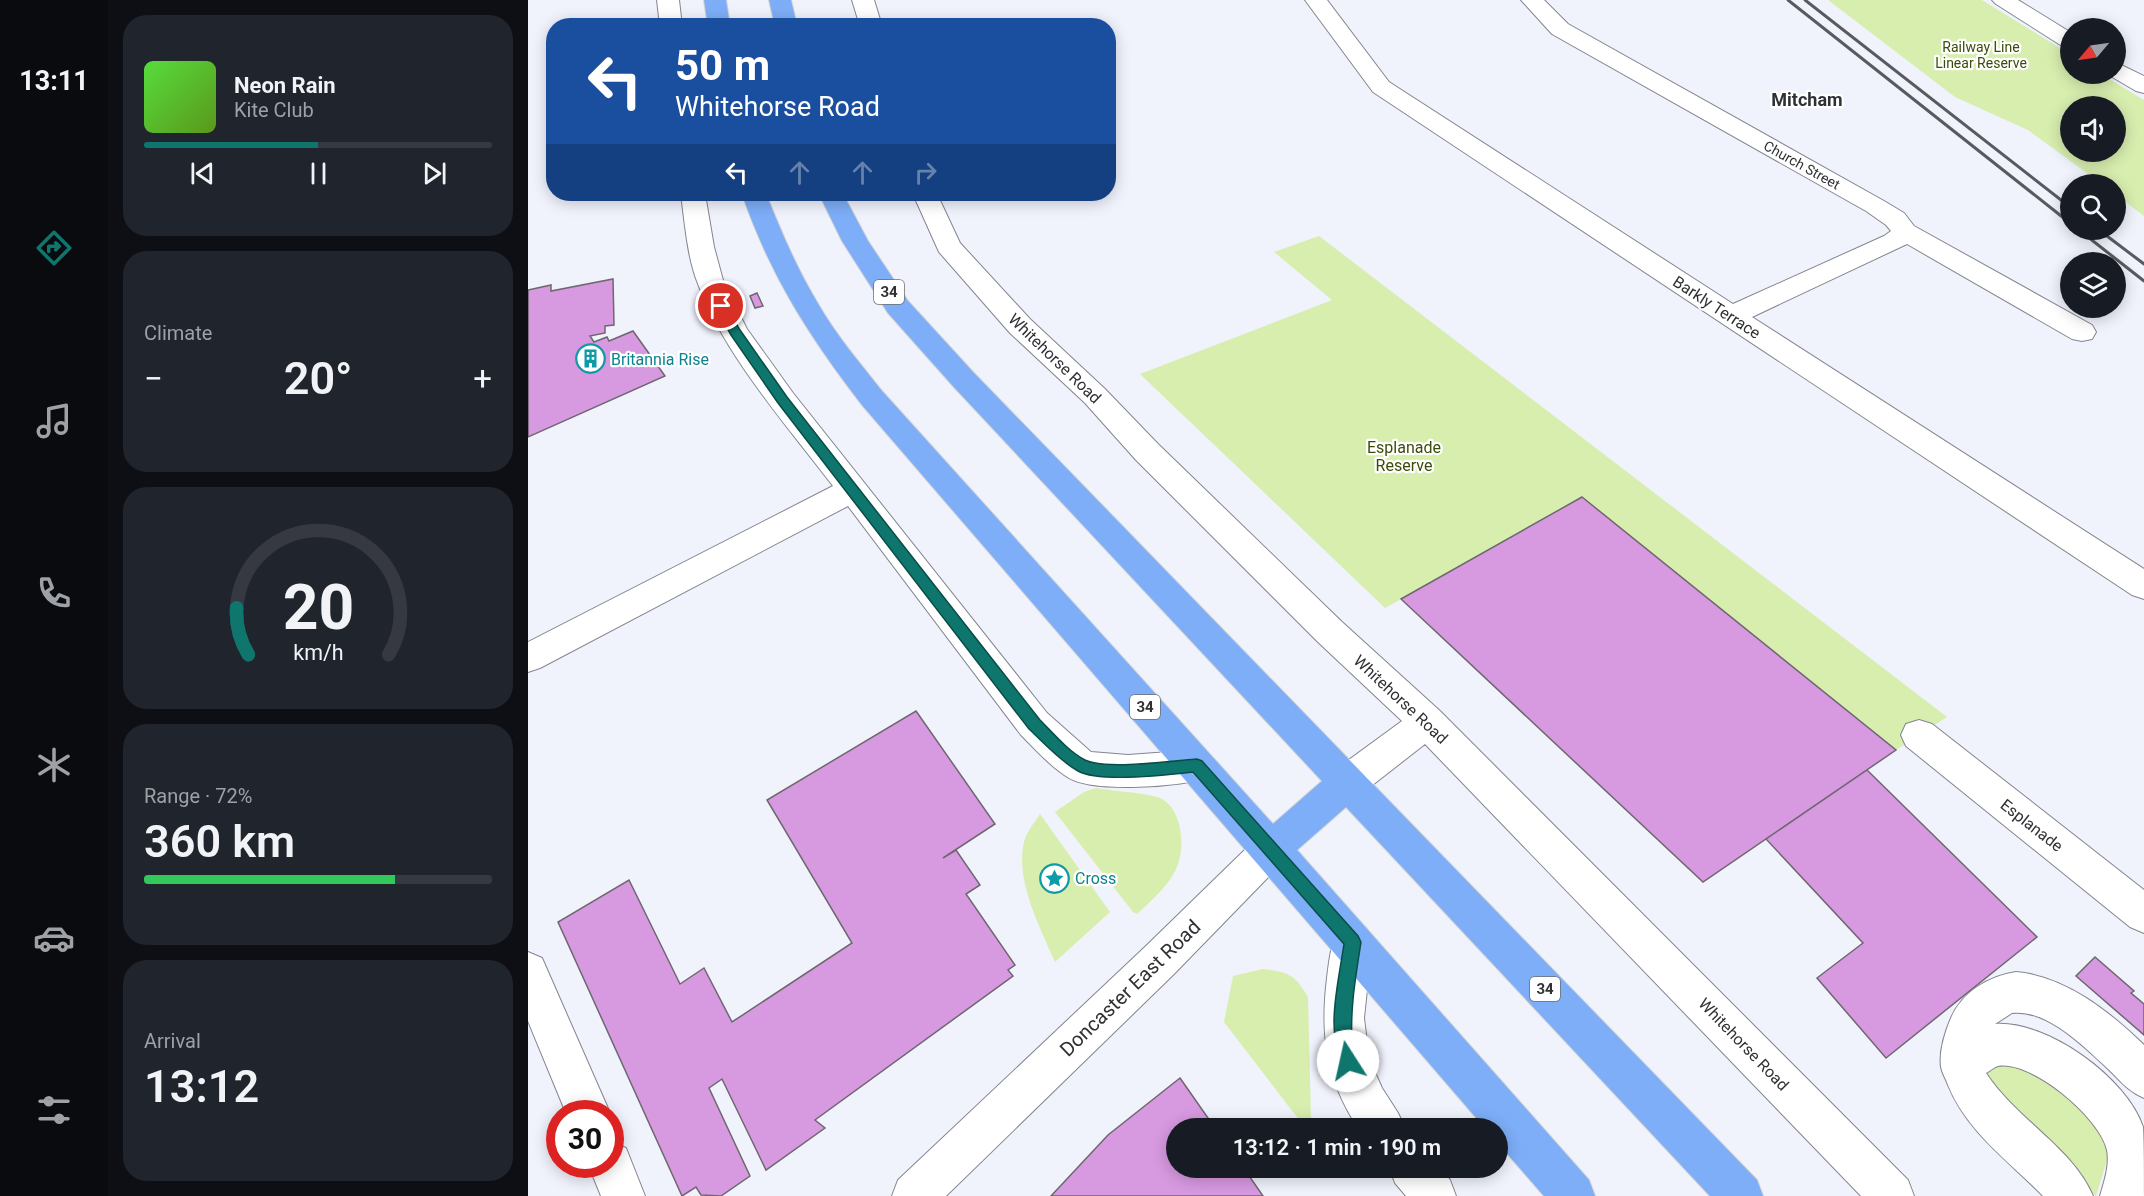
<!DOCTYPE html>
<html lang="en">
<head>
<meta charset="utf-8">
<style>
	body { margin:0; font-family:Roboto,sans-serif; background:#20242c; color:#f1f3f6; height:100vh; display:flex; flex-direction:column; font-size:22px; white-space:nowrap }
	* { box-sizing:border-box; margin:0 }
	p { font-size:20px; color:#9ea1a6 }
	.icon { flex:none; width:33px; height:33px; fill:none; stroke:currentColor; stroke-width:2; stroke-linecap:round; stroke-linejoin:round }
	.map { position:relative; flex:1; overflow:hidden }
	.drawer { display:flex; flex-direction:column; gap:15px; padding:15px; background:#0d0f14; width:420px }
	.drawer>* { flex:none }
	.banner { position:absolute; left:18px; top:18px; width:570px; height:183px; border-radius:24px; box-shadow:0 3px 15px #0003; background:#1a4fa0; color:#fff; overflow:hidden }
	.needle { width:39px; rotate:241deg }
	.fabs { position:absolute; left:1532px; top:18px; display:grid; gap:12px }
	.fabs a { display:grid; place-items:center; width:66px; height:66px; border-radius:50%; background:#171b24; box-shadow:0 3px 15px #0003; font-size:30px }
	.speed { position:absolute; left:18px; top:1100px; display:flex; gap:12px; font-size:30px; font-weight:700; text-align:center }
	.speed>* { display:grid; place-content:center; width:78px; height:78px; border-radius:50%; background:#171b24; box-shadow:0 3px 15px #0003; line-height:1 }
	.speed .limit { border:9px solid #d22; background:#fff; color:#111 }
	.pin { position:absolute; display:grid; place-items:center; width:51px; height:51px; color:#fff; margin:-26px; border:3px solid #fff; border-radius:50%; box-shadow:0 2px 6px #0007 }
	.me { position:absolute; width:66px; margin:-33px; rotate:350deg; stroke-linejoin:round; filter:drop-shadow(0 0 4px #0008) }
	.turn { display:flex; align-items:center; gap:21px; height:126px; padding:0 30px; font-size:27px }
	.turn .icon { width:78px; height:78px; stroke-width:2.5 }
	.turn b { display:block; font-size:42px; line-height:51px }
	.lanes { display:flex; align-items:center; height:57px; padding:0 30px; background:#0003; justify-content:center; gap:30px; direction:ltr }
	.lanes .off { opacity:.35 }
	.big { font-size:45px; font-weight:600; line-height:1.1 }
	.drawer .widget { flex:1; display:flex; flex-direction:column; justify-content:center; gap:9px; min-width:0; padding:0 21px; border-radius:24px; background:#20242c }
	.drawer .dial { align-items:center; gap:0 }
	.dial svg { height:156px; overflow:visible; fill:none; stroke:#363941; stroke-width:7; stroke-linecap:round; text-anchor:middle }
	.dial text { fill:#f1f3f6; stroke:none }
	.song { display:flex; align-items:center; gap:18px }
	.cover { width:72px; height:72px; border-radius:9px; background:linear-gradient(135deg,hsl(110 70% 55%),hsl(90 70% 35%)) }
	.played { height:6px; border-radius:3px; background:linear-gradient(90deg,#0f766e 50%,#363941 50%) }
	.keys { display:flex; justify-content:space-around; direction:ltr }
	.heat { display:flex; justify-content:space-between; align-items:center; font-size:33px; direction:ltr }
	.charge { height:9px; border-radius:4px; background:linear-gradient(90deg,#34c759 72%,#363941 0) }
	.trip { position:absolute; left:638px; top:1118px; width:342px; height:60px; border-radius:30px; background:#171b24; box-shadow:0 3px 15px #0003; font-weight:600; line-height:60px; text-align:center }
	main { display:flex; flex:1; min-height:0 }
	.menu { display:flex; flex-direction:column; width:108px; justify-content:space-around; align-items:center; background:#090b0e; color:#9ea1a6 }
	.menu .icon { width:42px; height:42px }
	.menu .on { color:#0f766e }
	.menu b { font-size:27px; color:#f1f3f6 }
	.map>svg:first-child { display:block }
	.green { fill:#d8eeaf; fill-rule:evenodd }
	.building { fill:#d799e0; stroke:#6e676f; stroke-width:1.5 }
	.lines { fill:none; stroke-linecap:round; stroke-linejoin:round }
	.minor-casing { stroke:#83858f; stroke-width:2 }
	.highway-casing { stroke:#d1d2d3; stroke-width:2 }
	.minor { fill:#fff; fill-rule:evenodd }
	.highway { fill:#7daef7; fill-rule:evenodd }
	.rail { stroke:#595a5f; stroke-width:3 }
	.route { fill:#0f766e; stroke:#0a4d48; stroke-width:1.5 }
	.labels { text-anchor:middle; stroke-width:4.5; stroke-linejoin:round; paint-order:stroke }
	.far-park-label { font-size:14px; fill:#3b4c08; stroke:#fff }
	.far-street-label { font-size:14px; fill:#303135; stroke:#fff }
	.shield { fill:#fff; stroke:#6e6f72; stroke-width:1.5 }
	.shield-label { font-size:15px; font-weight:bold; fill:#303135 }
	.street-label { font-size:16px; fill:#303135; stroke:#fff }
	.culture-label { font-size:16px; fill:#0d838f; stroke:#fff; text-anchor:start }
	.park-label { font-size:16px; fill:#3b4c08; stroke:#fff }
	.far-district-label { font-size:18px; font-weight:bold; fill:#303135; stroke:#fff }
	.near-street-label { font-size:20px; fill:#303135; stroke:#fff }
</style>
</head>
<body>
<main>
<nav class="menu">
<b>13:11</b>
<svg class="icon on" aria-label="directions" viewBox="0 0 24 24"><path d="M12 3l9 9-9 9-9-9zM9 14v-3h6M13 9l2 2-2 2"/></svg>
<svg class="icon" aria-label="music" viewBox="0 0 24 24"><path d="M9 18V5l10-2v13"/><circle cx="6" cy="18" r="3"/><circle cx="16" cy="16" r="3"/></svg>
<svg class="icon" aria-label="phone" viewBox="0 0 24 24"><path d="M5 4h4l2 5-3 2q2 4 5 5l2-3 5 2v4C11 20 4 13 5 4z"/></svg>
<svg class="icon" aria-label="climate" viewBox="0 0 24 24"><path d="M12 3v18M4 7l16 10M4 17L20 7"/></svg>
<svg class="icon" aria-label="car" viewBox="0 0 24 24"><path d="M5 17H2v-5l4-1 3-4h7l3 4 3 1v5h-3M9 17h6M6 11h13"/><circle cx="7" cy="17" r="2"/><circle cx="17" cy="17" r="2"/></svg>
<svg class="icon" aria-label="filters" viewBox="0 0 24 24"><path d="M4 7h16M4 17h16"/><circle cx="9" cy="7" r="2"/><circle cx="15" cy="17" r="2"/></svg>
</nav>
<section class="drawer">
<div class="widget">
<div class="song"><i class="cover"></i><div><b>Neon Rain</b><p>Kite Club</p></div></div>
<div class="played"></div>
<div class="keys"><svg class="icon" aria-label="previous" viewBox="0 0 24 24"><path d="M18 5L8 12l10 7zM5 5v14"/></svg><svg class="icon" aria-label="pause" viewBox="0 0 24 24"><path d="M8 5v14M16 5v14"/></svg><svg class="icon" aria-label="next" viewBox="0 0 24 24"><path d="M6 5l10 7-10 7zM19 5v14"/></svg></div>
</div>
<div class="widget"><p>Climate</p>
<div class="heat"><a>−</a><b class="big">20°</b><a>+</a></div>
</div>
<div class="widget dial"><svg viewBox="0 0 100 80">
<path d="M14 69A42 42 0 1 1 86 69"/>
<path d="M14 69A42 42 0 0 1 8 45" stroke="#0f766e"/>
<text x="50" y="56" font-size="32" font-weight="700">20</text>
<text x="50" y="72" font-size="11">km/h</text>
</svg></div>
<div class="widget"><p>Range · 72%</p><b class="big">360 km</b><div class="charge"></div></div>
<div class="widget"><p>Arrival</p><b class="big">13:12</b></div>
</section>
<div class="map">
<svg width="1616" height="1196" viewBox="0 0 1616 1196">
	<rect width="100%" height="100%" fill="#f0f2fc"/>
	<!-- green -->
	<path class="green" d="M1300 0H1454L1542 54V74H1573L1616 100V216L1587 194V184H1574L1500 130 1427 97ZM1542 106H1587V152H1542Z
		M791 236 1419 717 1368 750 1054 497 857 608 612 374 804 300 746 252Z
		M568 788C584 791 620 793 632 798 654 808 657 845 650 864 644 883 623 901 609 914L605 912 527 812 556 792Z
		M512 814 582 912 527 962C512 927 487 881 496 842 499 831 506 823 512 814Z
		M735 969C760 972 767 974 780 997L783 1120 775 1125 696 1022 705 976Z
		M1465 1065 1512 1067 1585 1141 1568 1196 1458 1091 1457 1079Z"/>
	<!-- building -->
	<path class="building" d="M85 279 86 325 77 326V333L62 336 66 342 79 337 81 341 105 331 137 376 0 437V290L23 285V291Z
		M229 293 235 306 227 308 222 296Z
		M1054 497 1368 750 1175 882 873 599Z
		M388 711 467 824 415 858 428 850 452 885 438 894 487 965 480 970 485 976 287 1120 297 1128 238 1170 194 1079 181 1088 222 1176 193 1196 173 1195 168 1187 154 1196 30 922 101 880 152 984 176 968 204 1022 324 943 239 800Z
		M1339 770 1509 937 1358 1058 1289 978 1335 943 1238 839Z
		M1567 957 1606 991 1603 993 1616 1004V1035L1548 976Z
		M652 1078 687 1128H648V1167H715L735 1196H523L580 1135Z"/>
	<g class="lines">
		<defs>
			<path id="minor" d="M129 0H151L154 26H132Z
				M324 0H346L354 26H332Z
				M777 0H799L861 82 1205 304 1356 236 1363 231 1358 225 1338 211 1024 34 993 0H1016L1040 24 1356 201 1376 213 1386 226 1564 325 1568 332 1564 339 1554 341 1544 339 1379 244 1224 317 1616 569V599L1604 595 845 92Z
				M1464 0H1490L1542 32V48L1534 46 1468 4Z
				M1587 62 1616 76V93L1608 91 1579 74H1587Z
				M153 194H177L186 247 196 284 219 329 265 393 519 713 563 752 600 755 669 750 682 755 687 766 682 777C655 787 566 793 541 778 523 767 508 750 493 735L320 506 12 668 0 672V642L305 486C260 427 195 353 170 284 159 256 157 224 153 194Z
				M385 194H409L432 243 502 319 577 389 630 444 814 622 912 711 1380 1180 1386 1196H1333L897 744 833 794 820 798 807 794 802 782 807 770 874 721 790 642 608 460 557 403 482 333 411 252Z
				M1391 720 1404 724 1616 890V933L1602 927 1378 746 1373 735 1378 724Z
				M743 832 756 837 762 849 756 861 646 974 418 1196H364L370 1180 618 946 730 837Z
				M824 923 838 928 844 942 836 1018 841 1059 854 1088 870 1113 877 1128H830C798 1079 792 1035 799 978 801 961 803 944 810 928Z
				M0 952 14 958 82 1113H38L0 1021Z
				M1488 972C1537 976 1582 1012 1616 1045V1098C1599 1091 1590 1078 1577 1066 1553 1044 1518 1009 1484 1013L1467 1024C1519 1020 1599 1078 1615 1127 1616 1142 1616 1179 1616 1196H1572C1576 1182 1582 1165 1579 1150 1572 1118 1504 1060 1470 1066 1466 1067 1462 1071 1458 1073 1488 1119 1545 1148 1565 1196H1515C1480 1160 1439 1132 1420 1085 1418 1079 1414 1073 1413 1067 1411 1052 1417 1032 1423 1018 1434 992 1461 976 1488 972Z
				M82 1142 98 1148 117 1196H73L60 1164H82Z
				M861 1167H911L922 1180 928 1196H878L867 1183Z"/>
			<path id="highway" d="M176 0H198L202 26H180Z
				M241 0H263L269 26H247Z
				M214 194H238C253 231 268 267 289 302 307 334 331 362 354 391L745 824 794 781 425 386 360 313 314 241 291 194H315L340 241 380 301 445 372 1229 1180 1235 1196H1182L818 807 769 850 1061 1180 1067 1196H1016L969 1142V1128H957L334 405C281 336 243 277 214 194Z"/>
		</defs>
		<!-- minor casing -->
		<use href="#minor" class="minor-casing"/>
		<!-- highway casing -->
		<use href="#highway" class="highway-casing"/>
		<!-- minor -->
		<use href="#minor" class="minor"/>
		<!-- highway -->
		<use href="#highway" class="highway"/>
		<!-- rail -->
		<path class="rail" d="M1260 0 1542 223
			M1277 0 1542 207
			M1551 230 1616 281
			M1571 230 1616 264"/>
	</g>
	<!-- route -->
	<path class="route" d="M193 303 197 304 212 330 259 397 512 720C525 733 540 751 557 760 577 770 645 761 669 759L674 761 830 936 833 942C828 975 822 1007 824 1040 825 1050 830 1058 827 1067L820 1069 814 1067C798 1028 810 985 816 944L665 772C640 775 571 783 550 771 532 761 516 743 501 729L250 403 203 335 187 306Z"/>
	<!-- icons -->
	<defs>
		<symbol id="building-ring" viewBox="-11 -11 22 22"><circle r="9.5" fill="#fff" stroke="#0f9aa8" stroke-width="1.5"/><path d="M-4-6H4V6H1V3H-1V6H-4ZM-2.5-4.3h1.7v1.8h-1.7ZM.8-4.3h1.7v1.8H.8ZM-2.5-1h1.7V.8h-1.7ZM.8-1h1.7V.8H.8Z" fill="#0f9aa8"/></symbol>
		<symbol id="sight-ring" viewBox="-11 -11 22 22"><circle r="9.5" fill="#fff" stroke="#0f9aa8" stroke-width="1.5"/><path d="M0-6L1.8-2.2L6-1.7L2.9 1.2L3.7 5.4L0 3.3L-3.7 5.4L-2.9 1.2L-6-1.7L-1.8-2.2Z" fill="#0f9aa8"/></symbol>
	</defs>
	<g fill-rule="evenodd">
		<use href="#building-ring" x="46" y="342" width="33" height="33"/>
		<use href="#sight-ring" x="510" y="862" width="33" height="33"/>
	</g>
	<g class="labels">
		<!-- far-park labels -->
		<g class="far-park-label">
			<text x="1453" y="52">Railway Line<tspan x="1453" dy="16">Linear Reserve</tspan></text>
		</g>
		<!-- far-street labels -->
		<g class="far-street-label">
			<text transform="translate(1274 165) rotate(29)" y="5">Church Street</text>
		</g>
		<!-- shield labels -->
		<g class="shield">
			<rect x="346" y="280" width="30" height="24" rx="4.5"/>
			<rect x="602" y="695" width="30" height="24" rx="4.5"/>
			<rect x="1002" y="977" width="30" height="24" rx="4.5"/>
		</g>
		<g class="shield-label">
			<text x="361" y="297">34</text>
			<text x="617" y="712">34</text>
			<text x="1017" y="994">34</text>
		</g>
		<!-- street labels -->
		<g class="street-label">
			<text transform="translate(1189 307) rotate(33)" y="6">Barkly Terrace</text>
			<text transform="translate(527 358) rotate(44)" y="6">Whitehorse Road</text>
			<text transform="translate(873 699) rotate(43)" y="6">Whitehorse Road</text>
			<text transform="translate(1504 825) rotate(38)" y="6">Esplanade</text>
			<text transform="translate(1216 1044) rotate(46)" y="6">Whitehorse Road</text>
		</g>
		<!-- culture labels -->
		<g class="culture-label">
			<text x="83" y="365">Britannia Rise</text>
			<text x="547" y="884">Cross</text>
		</g>
		<!-- park labels -->
		<g class="park-label">
			<text x="876" y="453">Esplanade<tspan x="876" dy="18">Reserve</tspan></text>
		</g>
		<!-- far-district labels -->
		<g class="far-district-label">
			<text x="1279" y="106">Mitcham</text>
		</g>
		<!-- near-street labels -->
		<g class="near-street-label">
			<text transform="translate(602 988) rotate(-44)" y="7">Doncaster East Road</text>
		</g>
	</g>
</svg>
<div class="fabs">
<a><svg class="needle" viewBox="-14 -14 28 28"><path d="M0-13l5 13h-10z" fill="#e53935"/><path d="M0 13l5-13h-10z" fill="#9ea1a6"/></svg></a>
<a><svg class="icon" aria-label="sound" viewBox="0 0 24 24"><path d="M4 9h4l5-4v14l-5-4H4zM17 9q2 3 0 6"/></svg></a>
<a><svg class="icon" aria-label="search" viewBox="0 0 24 24"><circle cx="10" cy="10" r="6"/><path d="M15 15l6 6"/></svg></a>
<a><svg class="icon" aria-label="layers" viewBox="0 0 24 24"><path d="M12 4l9 5-9 5-9-5zM3 14l9 5 9-5"/></svg></a>
</div>
<div class="speed"><div class="limit">30</div></div>
<div class="pin" style="left:193px;top:306px;background:#d93025"><svg class="icon" aria-label="arrive" viewBox="0 0 24 24"><path d="M6 21V4h12l-3 4 3 4H6"/></svg></div>
<svg class="me" style="left:820px;top:1061px" viewBox="-20 -20 40 40"><circle r="19" fill="#fff"/><path d="M0-13L10 11 0 6-10 11z" fill="#0f766e"/></svg>
<div class="trip">13:12 · 1 min · 190 m</div>
<div class="banner">
<div class="turn"><svg class="icon" aria-label="left" viewBox="0 0 24 24"><path d="M17 20v-9H6M10 6l-5 5 5 5"/></svg><div><b>50 m</b>Whitehorse Road</div></div>
<div class="lanes"><svg class="icon" aria-label="left" viewBox="0 0 24 24"><path d="M17 20v-9H6M10 6l-5 5 5 5"/></svg><svg class="icon off" aria-label="ahead" viewBox="0 0 24 24"><path d="M12 20V5M6 11l6-6 6 6"/></svg><svg class="icon off" aria-label="ahead" viewBox="0 0 24 24"><path d="M12 20V5M6 11l6-6 6 6"/></svg><svg class="icon off" aria-label="right" viewBox="0 0 24 24"><path d="M7 20v-9h11M14 6l5 5-5 5"/></svg></div>
</div>
</div>
</main>
</body>
</html>
